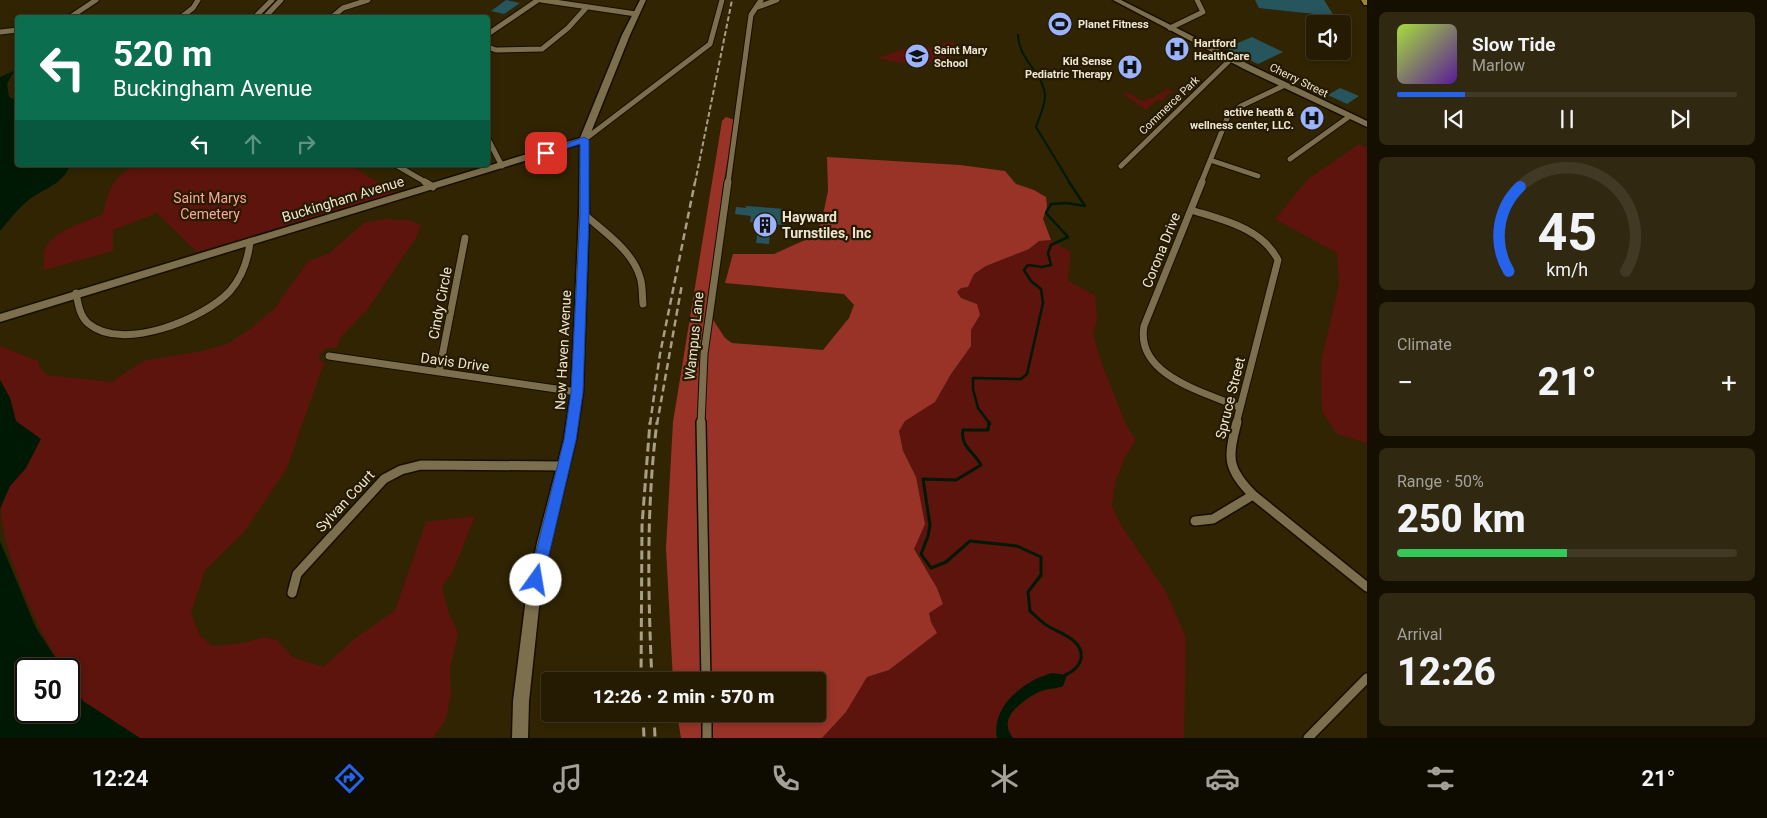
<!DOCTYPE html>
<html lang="en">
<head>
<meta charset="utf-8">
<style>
	body { margin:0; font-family:Roboto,sans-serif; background:#302811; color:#f1f3f6; height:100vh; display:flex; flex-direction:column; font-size:19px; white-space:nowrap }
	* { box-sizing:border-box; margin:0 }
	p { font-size:16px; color:#a3a199 }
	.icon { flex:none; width:28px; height:28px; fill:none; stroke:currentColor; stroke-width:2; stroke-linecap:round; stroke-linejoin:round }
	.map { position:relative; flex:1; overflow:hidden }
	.details { display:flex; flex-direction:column; gap:12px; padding:12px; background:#140f01; width:400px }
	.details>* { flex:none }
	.top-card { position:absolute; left:15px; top:15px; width:475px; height:152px; border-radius:5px; box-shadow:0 2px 8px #0003,0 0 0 1px #413924; background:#0b6e4f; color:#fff; overflow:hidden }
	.controls { position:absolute; left:1306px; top:15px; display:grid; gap:10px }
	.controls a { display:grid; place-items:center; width:45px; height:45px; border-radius:5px; background:#241b02; box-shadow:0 2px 8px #0003,0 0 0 1px #413924; font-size:25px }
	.speed { position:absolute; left:15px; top:658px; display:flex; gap:10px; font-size:25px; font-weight:700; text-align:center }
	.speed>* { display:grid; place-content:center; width:65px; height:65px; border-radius:50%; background:#241b02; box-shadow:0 2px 8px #0003,0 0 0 1px #413924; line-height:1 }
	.speed .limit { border:2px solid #111; border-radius:8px; background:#fff; color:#111 }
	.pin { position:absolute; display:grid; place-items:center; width:42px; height:42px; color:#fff; margin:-21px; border-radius:10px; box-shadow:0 2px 8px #0006 }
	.me { position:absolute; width:55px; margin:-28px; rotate:13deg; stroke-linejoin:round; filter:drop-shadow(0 0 4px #0008) }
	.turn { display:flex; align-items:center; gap:18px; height:105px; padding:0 15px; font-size:22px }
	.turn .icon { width:65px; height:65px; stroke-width:2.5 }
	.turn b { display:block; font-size:35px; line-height:42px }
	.lanes { display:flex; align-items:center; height:48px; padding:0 15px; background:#0003; justify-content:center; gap:25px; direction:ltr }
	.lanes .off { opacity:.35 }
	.big { font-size:38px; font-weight:800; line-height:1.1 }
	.details .tile { flex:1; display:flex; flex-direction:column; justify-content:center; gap:8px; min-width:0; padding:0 18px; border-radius:8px; background:#302811 }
	.details .dial { align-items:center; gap:0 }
	.dial svg { height:130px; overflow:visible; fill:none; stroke:#413924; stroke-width:7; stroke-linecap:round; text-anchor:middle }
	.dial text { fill:#f1f3f6; stroke:none }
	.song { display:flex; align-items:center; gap:15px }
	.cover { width:60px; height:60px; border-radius:8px; background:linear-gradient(135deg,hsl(80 70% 55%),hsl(270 70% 35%)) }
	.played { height:5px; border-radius:2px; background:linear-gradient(90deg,#2563eb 20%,#413924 20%) }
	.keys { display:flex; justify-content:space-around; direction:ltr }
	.heat { display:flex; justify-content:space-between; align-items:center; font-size:28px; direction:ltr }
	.charge { height:8px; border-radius:4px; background:linear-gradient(90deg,#34c759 50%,#413924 0) }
	.trip { position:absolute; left:541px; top:672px; width:285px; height:50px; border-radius:5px; background:#241b02; box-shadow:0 2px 8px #0003,0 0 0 1px #413924; font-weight:800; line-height:50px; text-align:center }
	.tabs { display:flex; height:80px; justify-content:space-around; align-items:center; background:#0e0b01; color:#a3a199 }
	.tabs .icon { width:35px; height:35px }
	.tabs .active { color:#2563eb }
	.tabs b { font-size:22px; color:#f1f3f6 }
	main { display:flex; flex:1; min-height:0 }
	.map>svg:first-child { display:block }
	.green { fill:#5c140c }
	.forest { fill:#993327 }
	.water { fill:#001905 }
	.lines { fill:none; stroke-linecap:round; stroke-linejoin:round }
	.stream-far2 { stroke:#001905; stroke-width:2 }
	.stream-far1 { stroke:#001905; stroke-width:2.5 }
	.stream { stroke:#001905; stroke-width:3 }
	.building { fill:#27555d }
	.minor-far2-casing { stroke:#160e00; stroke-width:7 }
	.minor-far1-casing { stroke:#160e00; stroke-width:9 }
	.minor-casing { stroke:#160e00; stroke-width:12 }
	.secondary-casing { stroke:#160e00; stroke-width:3 }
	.primary-casing { stroke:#160e00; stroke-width:3 }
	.minor-far2 { stroke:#7b6f4d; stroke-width:5 }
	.minor-far1 { stroke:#7b6f4d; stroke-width:7 }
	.minor { stroke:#7b6f4d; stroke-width:9 }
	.secondary { fill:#7b6f4d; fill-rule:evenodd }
	.primary { fill:#a0852e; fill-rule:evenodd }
	.rail-far2 { stroke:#a89f87; stroke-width:2; stroke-dasharray:5 2.5; stroke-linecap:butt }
	.rail-far1 { stroke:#a89f87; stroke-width:2.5; stroke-dasharray:7 4; stroke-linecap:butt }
	.rail { stroke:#a89f87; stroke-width:3; stroke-dasharray:9 4.5; stroke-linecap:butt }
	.route { fill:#2563eb; stroke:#184099 }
	.labels { text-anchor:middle; stroke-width:4.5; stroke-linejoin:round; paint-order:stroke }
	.far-poi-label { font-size:11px; font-weight:bold; fill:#ede6d3; stroke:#261b00; text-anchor:start }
	.far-street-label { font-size:11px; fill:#ede6d3; stroke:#261b00 }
	.park-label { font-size:14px; fill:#faa799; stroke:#261b00 }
	.street-label { font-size:14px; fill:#ede6d3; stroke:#261b00 }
	.poi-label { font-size:14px; font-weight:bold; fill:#ede6d3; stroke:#261b00; text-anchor:start }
</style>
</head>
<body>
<main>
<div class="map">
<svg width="1367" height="738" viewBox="0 0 1367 738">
	<rect width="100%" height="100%" fill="#302403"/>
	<!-- green -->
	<path class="green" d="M953 41 961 54 919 66 877 58 917 45 923 49Z
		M1159 84 1180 96H1185L1167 115 1159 112 1165 113 1179 99 1175 97 1177 95 1171 93 1165 95 1166 97 1162 101 1157 100 1146 110 1123 94 1127 92 1142 101 1150 98 1153 99 1152 97H1155L1157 94 1161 95 1159 94 1167 90Z
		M1359 144 1367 148V443L1337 434 1322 412 1321 362 1339 284 1337 253 1275 219 1308 179Z
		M134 165H350L396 193 197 252 157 213 113 230V251L44 270C44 264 43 256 45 250 50 232 86 221 102 215 110 187 110 182 134 165Z
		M385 219 409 220 421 225 416 238 367 310 341 337 337 348H326L319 355V359L324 363 287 468 244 532 205 570 191 613 200 636 213 646 243 643 265 637 277 640 293 657 323 667 356 638 395 610 426 522 475 516 453 571 442 587 448 611 458 634 450 669 451 697 445 721 433 738H140L83 701 69 678V669H63C39 633 0 548 1 506 5 490 16 479 26 468L10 398 0 380V346L38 361 39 367 47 375 112 382 143 361 203 351 229 343 250 329 275 308 308 261 328 254 364 223Z
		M1051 240 1071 252 1068 281 1095 295 1097 319 1093 334 1102 364 1126 424 1136 440 1125 457 1116 480 1112 505 1121 525 1166 592 1186 637 1184 738H1013L1007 726 1009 716C1022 703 1036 688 1056 689L1038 677C1016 690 992 710 997 738H822L846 712 867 677 889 670 931 622 929 613 943 604 937 588 914 549 924 523 916 477 903 451 899 431 905 421 935 402 951 374 971 346V330L980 315 971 301 961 298 957 293 961 288 968 286 974 274 986 266 1029 249 1039 241Z"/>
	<!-- forest -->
	<path class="forest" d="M726 117 735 120 722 192 717 254 708 312 725 338 732 343 823 350 849 318 854 305 844 294 725 283 733 254H774L805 240 821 224 828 191 827 157 960 165 1005 171 1016 184 1034 190 1046 197 1047 207 1043 219 1051 240 1039 241 1029 249 986 266 974 274 968 287 961 288 957 292 961 298 977 304 980 315 971 330V346L951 374 935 402 905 421 899 431 903 451 916 477 925 524 914 549 937 588 943 604 929 613 931 622 937 633 889 670 867 677 846 712 822 738H681L677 714H818V681H673L666 548 673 422 722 121Z"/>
	<!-- water -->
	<path class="water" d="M14 71 7 84 9 97 17 101 18 165H70C63 183 50 186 36 195 21 204 11 218 0 231V77Z
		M0 380 10 398 16 421 41 439 26 468 10 486 0 509Z
		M0 541 36 628 63 669H26V711H69V678L83 701 140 738H0Z
		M1052 673 1067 675 1063 686C1056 689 1050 688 1044 690 1031 694 1004 712 1008 727 1008 731 1011 735 1013 738H997C991 706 1024 681 1052 673Z"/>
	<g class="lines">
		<!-- stream-far2 -->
		<path class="stream-far2" d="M1018 35C1019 61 1044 73 1045 96 1045 107 1039 117 1036 127L1070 183"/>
		<!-- stream-far1 -->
		<path class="stream-far1" d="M990 424 978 408 973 389V378L1021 379 1027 374 1043 303 1041 289 1031 281 1024 270 1028 265 1042 267 1051 265 1048 253 1051 245 1068 237 1046 213 1051 204 1066 203 1085 206 1069 182"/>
		<!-- stream -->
		<path class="stream" d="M989 422 988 430H963C960 446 974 452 981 465L956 480 923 479 930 525 928 536 921 554 931 568 946 562 970 541 1017 546 1041 557V575L1028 592 1030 611C1036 616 1041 622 1048 626 1061 634 1084 640 1081 659 1079 668 1072 672 1065 675"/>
	</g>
	<!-- building -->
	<path class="building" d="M506 0 520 3 504 14 491 11Z
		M1255 0H1324L1334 16 1259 8Z
		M1252 37 1283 52 1258 64 1226 48Z
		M1340 88 1359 96 1347 104 1328 95Z
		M746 206 786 209 785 225 771 224 769 244 756 243 759 223 750 222 751 216 735 214 736 207 746 208Z"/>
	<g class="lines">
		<defs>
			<path id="minor-far2" d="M541 0 636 14
				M758 7 777 0
				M69 18 96 0
				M180 18 193 8 198 0
				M254 18 272 0
				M264 18 281 0
				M331 18 343 8 368 0
				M1170 28 1203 12 1197 0
				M0 32 18 30
				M488 34 538 0
				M488 47 496 50 542 49 568 28 586 8
				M488 139 502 166
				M584 140 710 44 722 0
				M1290 159 1350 116
				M1210 160 1258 176
				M396 165 427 183
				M1121 166 1231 59
				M728 183 751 15 761 0
				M1201 183 1228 116 1241 106 1285 85"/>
			<path id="minor-far1" d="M425 182 433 187
				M1202 182 1144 326C1135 375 1204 392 1239 407
				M1191 210C1223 220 1262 228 1278 260L1236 424
				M584 214C604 232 632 250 640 277 643 286 642 295 643 304
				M76 293C78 304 80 317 89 324 123 352 204 319 230 291 242 277 248 260 250 242
				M329 356 577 392
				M439 372 465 238
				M701 424 704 354 728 182"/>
			<path id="minor" d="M701 422 706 681
				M1237 422C1228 457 1226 468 1253 495L1367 587
				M1195 521 1213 519 1253 495
				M292 593 297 574 384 479 401 470 421 465 563 466
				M707 714V738
				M1308 738 1367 678"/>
			<path id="secondary" d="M640 0H646L630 35 588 140 589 214 583 392 576 439 551 543 540 598 529 701 528 738H512L513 701 526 598 537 543 564 439 571 392 579 214 580 144 0 322V314L580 138 622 35Z
				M1113 0H1121L1250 65 1367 121V127L1244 69Z"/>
			<path id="primary" d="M1361 0H1367V5H1364Z"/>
		</defs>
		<!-- minor-far2 casing -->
		<use href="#minor-far2" class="minor-far2-casing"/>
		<!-- minor-far1 casing -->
		<use href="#minor-far1" class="minor-far1-casing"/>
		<!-- minor casing -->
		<use href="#minor" class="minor-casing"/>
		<!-- secondary casing -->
		<use href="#secondary" class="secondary-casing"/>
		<!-- primary casing -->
		<use href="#primary" class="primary-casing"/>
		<!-- minor-far2 -->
		<use href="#minor-far2" class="minor-far2"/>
		<!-- minor-far1 -->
		<use href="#minor-far1" class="minor-far1"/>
		<!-- minor -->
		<use href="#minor" class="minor"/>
		<!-- secondary -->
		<use href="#secondary" class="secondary"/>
		<!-- primary -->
		<use href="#primary" class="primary"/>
		<!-- rail-far2 -->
		<path class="rail-far2" d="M695 183 732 0"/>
		<!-- rail-far1 -->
		<path class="rail-far1" d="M650 424 660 354 695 182
			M657 424 682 284"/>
		<!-- rail -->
		<path class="rail" d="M641 681 642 525 650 422
			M652 681C648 595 646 508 657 422
			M643 714 644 738
			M654 714 655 738"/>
	</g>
	<!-- route -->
	<path class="route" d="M584 137 589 140V214L583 392 576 440 543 580 541 584 536 586 531 584 529 580 564 440 571 392 580 214V144L546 155 542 153Z"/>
	<!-- icons -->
	<defs>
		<symbol id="stadium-disc" viewBox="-11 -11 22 22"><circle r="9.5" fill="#9cb4fd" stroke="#261b00"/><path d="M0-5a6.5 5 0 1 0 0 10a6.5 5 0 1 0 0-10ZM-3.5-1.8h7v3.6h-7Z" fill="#111"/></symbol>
		<symbol id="hospital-disc" viewBox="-11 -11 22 22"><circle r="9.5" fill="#9cb4fd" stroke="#261b00"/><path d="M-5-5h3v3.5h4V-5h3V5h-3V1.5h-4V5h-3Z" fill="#111"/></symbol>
		<symbol id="school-disc" viewBox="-11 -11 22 22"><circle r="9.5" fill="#9cb4fd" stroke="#261b00"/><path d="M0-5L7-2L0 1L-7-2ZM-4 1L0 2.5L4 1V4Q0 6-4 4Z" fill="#111"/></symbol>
		<symbol id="building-disc" viewBox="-11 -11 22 22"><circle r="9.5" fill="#9cb4fd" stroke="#261b00"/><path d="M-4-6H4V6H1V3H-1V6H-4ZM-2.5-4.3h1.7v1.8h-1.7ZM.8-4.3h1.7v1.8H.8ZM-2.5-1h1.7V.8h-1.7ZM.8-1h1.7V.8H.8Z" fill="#111"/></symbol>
	</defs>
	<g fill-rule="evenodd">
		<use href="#stadium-disc" x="1046" y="10" width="28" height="28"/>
		<use href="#hospital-disc" x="1163" y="35" width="28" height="28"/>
		<use href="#school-disc" x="903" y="42" width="28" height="28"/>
		<use href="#hospital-disc" x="1116" y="53" width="28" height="28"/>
		<use href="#hospital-disc" x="1298" y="104" width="28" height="28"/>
		<use href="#building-disc" x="751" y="211" width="28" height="28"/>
	</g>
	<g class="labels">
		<!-- far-poi labels -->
		<g class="far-poi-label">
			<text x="1078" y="28">Planet Fitness</text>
			<text x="1194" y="47">Hartford<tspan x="1194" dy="13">HealthCare</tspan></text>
			<text x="934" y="54">Saint Mary<tspan x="934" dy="13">School</tspan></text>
			<text x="1112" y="65" text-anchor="end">Kid Sense<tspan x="1112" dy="13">Pediatric Therapy</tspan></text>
			<text x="1294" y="116" text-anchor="end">active heath &amp;<tspan x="1294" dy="13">wellness center, LLC.</tspan></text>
		</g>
		<!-- far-street labels -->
		<g class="far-street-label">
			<text transform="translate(1299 80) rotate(26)" y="4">Cherry Street</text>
			<text transform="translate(1169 105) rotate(-44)" y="4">Commerce Park</text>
		</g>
		<!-- park labels -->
		<g class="park-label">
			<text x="210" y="203">Saint Marys<tspan x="210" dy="16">Cemetery</tspan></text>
		</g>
		<!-- street labels -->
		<g class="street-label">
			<text transform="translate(343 199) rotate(-17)" y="5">Buckingham Avenue</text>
			<text transform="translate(1161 250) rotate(-68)" y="5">Corona Drive</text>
			<text transform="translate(440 303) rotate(-79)" y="5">Cindy Circle</text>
			<text transform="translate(694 336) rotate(-84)" y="5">Wampus Lane</text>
			<text transform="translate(563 350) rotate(-87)" y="5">New Haven Avenue</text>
			<text transform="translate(455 362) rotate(8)" y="5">Davis Drive</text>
			<text transform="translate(1230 398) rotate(-76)" y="5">Spruce Street</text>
			<text transform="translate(345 501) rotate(-47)" y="5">Sylvan Court</text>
		</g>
		<!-- poi labels -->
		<g class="poi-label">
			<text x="782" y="222">Hayward<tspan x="782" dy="16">Turnstiles, Inc</tspan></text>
		</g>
	</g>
</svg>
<div class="controls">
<a><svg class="icon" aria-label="sound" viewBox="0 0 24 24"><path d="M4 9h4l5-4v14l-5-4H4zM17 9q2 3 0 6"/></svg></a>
</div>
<div class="speed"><div class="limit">50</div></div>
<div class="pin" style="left:546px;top:153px;background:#d93025"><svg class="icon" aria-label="arrive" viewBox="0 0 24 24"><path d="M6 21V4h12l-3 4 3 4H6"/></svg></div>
<svg class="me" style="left:536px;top:580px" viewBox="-20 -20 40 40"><circle r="19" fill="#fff"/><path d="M0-13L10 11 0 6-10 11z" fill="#2563eb"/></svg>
<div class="trip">12:26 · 2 min · 570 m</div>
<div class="top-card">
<div class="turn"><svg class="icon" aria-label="left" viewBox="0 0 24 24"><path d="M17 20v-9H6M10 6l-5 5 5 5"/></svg><div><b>520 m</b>Buckingham Avenue</div></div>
<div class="lanes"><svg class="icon" aria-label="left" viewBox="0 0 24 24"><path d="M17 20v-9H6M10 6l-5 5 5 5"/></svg><svg class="icon off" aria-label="ahead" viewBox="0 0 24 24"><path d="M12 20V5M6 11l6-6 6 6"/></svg><svg class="icon off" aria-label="right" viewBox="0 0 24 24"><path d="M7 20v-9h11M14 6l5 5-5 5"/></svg></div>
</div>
</div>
<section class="details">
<div class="tile">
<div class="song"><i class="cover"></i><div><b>Slow Tide</b><p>Marlow</p></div></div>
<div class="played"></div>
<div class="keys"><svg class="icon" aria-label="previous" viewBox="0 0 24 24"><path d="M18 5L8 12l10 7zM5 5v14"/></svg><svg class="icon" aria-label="pause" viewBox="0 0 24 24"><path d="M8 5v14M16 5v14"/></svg><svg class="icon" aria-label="next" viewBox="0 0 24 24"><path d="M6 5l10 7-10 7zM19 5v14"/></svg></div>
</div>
<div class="tile dial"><svg viewBox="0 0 100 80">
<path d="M14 69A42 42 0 1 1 86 69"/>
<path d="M14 69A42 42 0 0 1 21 17" stroke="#2563eb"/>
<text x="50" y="56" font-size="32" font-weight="700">45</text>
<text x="50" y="72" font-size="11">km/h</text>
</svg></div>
<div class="tile"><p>Climate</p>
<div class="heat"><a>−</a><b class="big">21°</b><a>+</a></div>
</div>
<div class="tile"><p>Range · 50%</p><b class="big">250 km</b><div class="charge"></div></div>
<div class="tile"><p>Arrival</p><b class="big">12:26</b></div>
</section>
</main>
<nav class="tabs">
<b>12:24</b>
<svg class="icon active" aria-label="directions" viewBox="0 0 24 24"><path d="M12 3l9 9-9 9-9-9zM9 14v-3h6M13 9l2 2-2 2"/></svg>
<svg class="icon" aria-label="music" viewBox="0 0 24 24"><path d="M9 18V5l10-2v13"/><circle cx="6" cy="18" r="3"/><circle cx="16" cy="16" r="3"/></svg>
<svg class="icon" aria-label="phone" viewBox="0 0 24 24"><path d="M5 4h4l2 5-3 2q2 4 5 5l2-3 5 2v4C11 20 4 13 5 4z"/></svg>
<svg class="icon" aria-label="climate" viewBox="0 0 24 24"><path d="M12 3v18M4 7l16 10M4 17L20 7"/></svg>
<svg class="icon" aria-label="car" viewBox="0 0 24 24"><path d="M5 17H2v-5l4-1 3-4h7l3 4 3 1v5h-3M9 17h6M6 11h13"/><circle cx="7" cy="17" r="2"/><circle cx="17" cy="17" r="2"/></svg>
<svg class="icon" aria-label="filters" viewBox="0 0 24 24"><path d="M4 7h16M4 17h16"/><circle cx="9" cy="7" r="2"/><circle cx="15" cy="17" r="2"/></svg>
<b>21°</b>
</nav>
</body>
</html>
